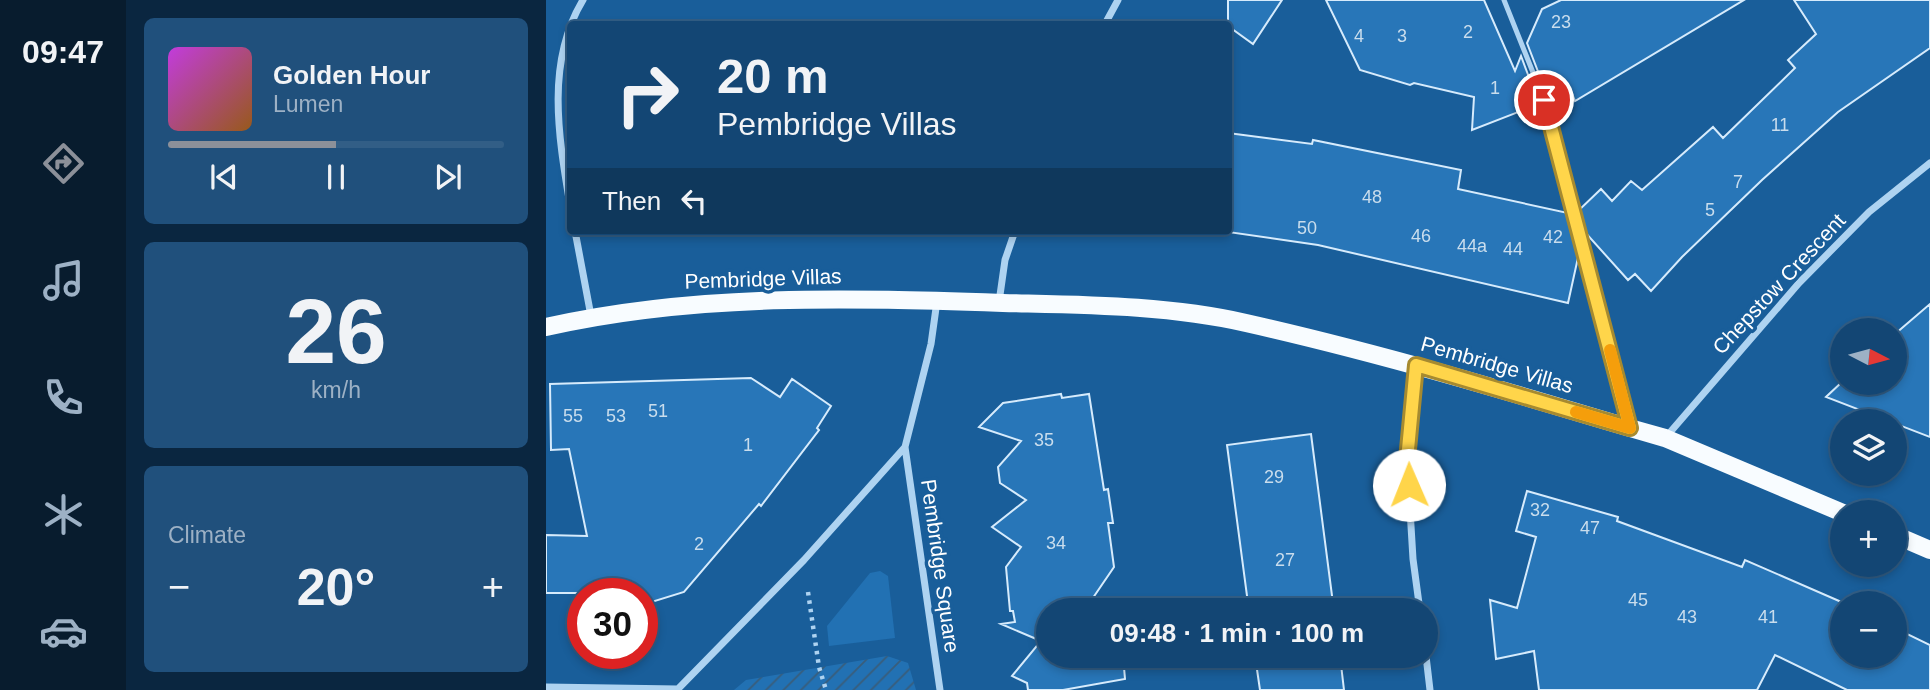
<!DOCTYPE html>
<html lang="en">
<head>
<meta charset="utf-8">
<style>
	body { margin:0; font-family:Arial,sans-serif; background:#20507c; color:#f1f3f6; height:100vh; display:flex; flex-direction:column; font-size:26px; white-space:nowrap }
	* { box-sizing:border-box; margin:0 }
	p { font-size:23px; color:#9db1c5 }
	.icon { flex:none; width:38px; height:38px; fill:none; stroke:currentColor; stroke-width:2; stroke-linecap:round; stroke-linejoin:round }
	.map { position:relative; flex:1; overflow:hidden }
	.side { display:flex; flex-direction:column; gap:18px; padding:18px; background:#0a2640; width:420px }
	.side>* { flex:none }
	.hud { position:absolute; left:21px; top:21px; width:665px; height:214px; border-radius:7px; box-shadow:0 4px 10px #0003,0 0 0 2px #325e86; background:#134674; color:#f1f3f6; overflow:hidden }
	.needle { width:46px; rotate:96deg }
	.fabs { position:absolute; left:1284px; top:318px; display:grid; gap:14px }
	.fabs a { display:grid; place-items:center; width:77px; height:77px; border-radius:50%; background:#134674; box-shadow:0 4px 10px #0003,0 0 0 2px #325e86; font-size:35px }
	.speed { position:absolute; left:21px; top:578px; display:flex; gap:14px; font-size:35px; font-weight:700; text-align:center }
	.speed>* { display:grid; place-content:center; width:91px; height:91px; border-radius:50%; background:#134674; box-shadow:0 4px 10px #0003,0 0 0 2px #325e86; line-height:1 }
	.speed .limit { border:10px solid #d22; background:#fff; color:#111 }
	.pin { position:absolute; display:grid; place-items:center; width:60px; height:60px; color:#fff; margin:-30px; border:4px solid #fff; border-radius:50%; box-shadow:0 2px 7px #0007 }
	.me { position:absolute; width:77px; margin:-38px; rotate:359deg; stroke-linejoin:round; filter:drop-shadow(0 0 5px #0008) }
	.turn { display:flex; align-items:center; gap:24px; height:147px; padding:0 35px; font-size:32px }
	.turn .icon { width:91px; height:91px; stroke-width:2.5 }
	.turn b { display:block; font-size:49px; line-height:60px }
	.then { display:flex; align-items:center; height:66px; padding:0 35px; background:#0003; gap:14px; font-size:26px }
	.big { font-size:52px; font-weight:600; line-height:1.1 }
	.side .tile { flex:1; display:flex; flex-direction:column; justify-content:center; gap:10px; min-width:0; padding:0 24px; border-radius:10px; background:#20507c }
	.side .dial { align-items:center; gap:0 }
	.dial b { font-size:91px; line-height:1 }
	.song { display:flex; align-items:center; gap:21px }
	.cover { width:84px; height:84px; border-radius:10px; background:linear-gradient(135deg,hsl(290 70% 55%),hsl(30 70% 35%)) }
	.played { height:7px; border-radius:4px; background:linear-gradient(90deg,#8c9099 50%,#325e86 50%) }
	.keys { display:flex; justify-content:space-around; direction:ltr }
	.heat { display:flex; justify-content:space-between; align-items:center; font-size:38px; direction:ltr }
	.trip { position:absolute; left:490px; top:598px; width:402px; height:70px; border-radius:35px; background:#134674; box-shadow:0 4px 10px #0003,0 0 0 2px #325e86; font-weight:600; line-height:70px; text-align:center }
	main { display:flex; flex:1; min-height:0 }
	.tab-bar { display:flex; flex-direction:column; width:126px; justify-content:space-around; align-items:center; background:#081c2e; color:#9db1c5 }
	.tab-bar .icon { width:49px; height:49px }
	.tab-bar .active { color:#8c9099 }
	.tab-bar b { font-size:32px; color:#f1f3f6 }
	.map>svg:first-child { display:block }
	.grass { fill:#2271b3 }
	.garden { fill:url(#garden-furrows) }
	.building { fill:#2876b8; stroke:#d6ebfc; stroke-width:2 }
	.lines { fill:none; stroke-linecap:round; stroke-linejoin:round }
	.path { stroke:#aed3f1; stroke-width:4.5; stroke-dasharray:3.5 5; stroke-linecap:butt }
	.lane { stroke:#aed3f1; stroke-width:5 }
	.street { stroke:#aed3f1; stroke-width:7 }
	.primary { stroke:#f8fcff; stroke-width:18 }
	.route-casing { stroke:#a68a30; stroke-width:18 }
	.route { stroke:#ffd54a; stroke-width:12 }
	.slow { stroke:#f59e0b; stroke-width:12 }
	.labels { text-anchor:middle; stroke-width:7; stroke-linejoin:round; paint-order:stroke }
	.number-label { font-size:18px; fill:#c9dded }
	.street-label { font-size:21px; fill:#fff; stroke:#195e9a }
</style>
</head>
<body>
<main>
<nav class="tab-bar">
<b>09:47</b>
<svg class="icon active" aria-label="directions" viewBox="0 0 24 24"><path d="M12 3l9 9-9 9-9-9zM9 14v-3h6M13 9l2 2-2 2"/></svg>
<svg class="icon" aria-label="music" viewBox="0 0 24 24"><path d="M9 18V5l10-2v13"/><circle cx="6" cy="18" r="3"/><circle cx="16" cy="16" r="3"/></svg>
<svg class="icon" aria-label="phone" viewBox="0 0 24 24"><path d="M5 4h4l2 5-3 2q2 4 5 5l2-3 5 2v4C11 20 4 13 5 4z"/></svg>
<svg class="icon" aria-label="climate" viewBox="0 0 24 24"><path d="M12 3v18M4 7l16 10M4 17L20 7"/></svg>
<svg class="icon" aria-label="car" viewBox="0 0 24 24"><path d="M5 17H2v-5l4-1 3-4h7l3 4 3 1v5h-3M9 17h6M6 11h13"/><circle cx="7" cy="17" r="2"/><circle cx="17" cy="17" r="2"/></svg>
</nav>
<section class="side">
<div class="tile">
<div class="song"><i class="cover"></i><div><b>Golden Hour</b><p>Lumen</p></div></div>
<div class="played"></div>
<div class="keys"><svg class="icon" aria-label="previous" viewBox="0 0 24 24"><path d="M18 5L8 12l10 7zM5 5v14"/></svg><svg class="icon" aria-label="pause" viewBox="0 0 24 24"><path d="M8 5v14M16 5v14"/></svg><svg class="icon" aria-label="next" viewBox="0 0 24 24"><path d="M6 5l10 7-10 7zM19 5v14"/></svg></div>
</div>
<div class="tile dial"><b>26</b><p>km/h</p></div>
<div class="tile"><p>Climate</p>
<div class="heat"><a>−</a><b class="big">20°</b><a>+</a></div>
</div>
</section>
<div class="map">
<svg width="1384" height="690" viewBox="0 0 1384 690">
	<defs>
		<pattern id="garden-furrows" width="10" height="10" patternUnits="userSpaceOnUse" patternTransform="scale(1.75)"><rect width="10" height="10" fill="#2271b3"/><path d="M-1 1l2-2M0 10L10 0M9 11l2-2" fill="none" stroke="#395d7a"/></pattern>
	</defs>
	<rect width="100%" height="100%" fill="#195e9a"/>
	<!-- grass -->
	<path class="grass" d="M334 571 342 576 349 638 283 646 281 626 324 573Z"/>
	<!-- garden -->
	<path class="garden" d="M341 656 362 663 370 690H188L200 680Z"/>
	<!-- building -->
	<path class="building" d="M682 0H736L707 44 682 26Z
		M780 0H938L969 71 975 56 993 104 926 130 928 97 868 83 864 85 814 70Z
		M1015 0H1198L1029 101 1025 91 1003 100 981 43 996 9Z
		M1248 0H1384V48L1292 112 1216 180 1136 257 1105 291 1089 274 1082 280 1037 230 1032 211 1055 189 1066 201 1085 181 1096 190 1167 127 1177 138 1249 68 1242 60 1270 34Z
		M682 133 766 144 767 140 915 170 912 189 1022 213 1033 253 1022 303 772 245 682 232Z
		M1384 304V437L1280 397 1297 381 1349 383V334Z
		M205 378 234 397 246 379 285 406 271 428 273 430 215 506 213 504 138 592 96 605V593H0V535L41 536 23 449 5 450 4 384Z
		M515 394 516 398 543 394 558 490 562 489 567 523H562L568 567 538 611H502V656H577L579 679 517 690H482L481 683 466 676 495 641 455 624 469 622 467 611H464L460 567 475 547 446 527 480 500 454 483 452 467 475 441 433 427 457 403Z
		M765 434 788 611H703L681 445Z
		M981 491 1072 517 1071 521 1196 567 1199 560 1300 604H1297V656H1349V628L1384 645V690H1301L1229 655 1211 690H993L988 651 950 659 944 600 971 608 990 537 970 531Z
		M709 656H794L798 690H714Z"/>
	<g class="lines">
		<!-- path -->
		<path class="path" d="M262 592 273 667 280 690"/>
		<!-- lane -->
		<path class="lane" d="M958 0 998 100 1083 425"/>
		<!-- street -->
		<path class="street" d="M559 24 572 0
			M24 205C12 134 0 61 37 0
			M29 231 45 316
			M391 301 385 344 359 447 394 690
			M453 302 459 260 469 231
			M870 365 861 460 867 559 874 611
			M1120 437 1253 283 1323 212 1384 163
			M880 656 884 690
			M0 687 132 689 258 560 359 447"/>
		<!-- primary -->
		<path class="primary" d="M0 327C150 293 304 298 457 303 537 305 621 305 700 323 829 352 957 390 1084 428L1119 438 1297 513
			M1349 535 1384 550"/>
	</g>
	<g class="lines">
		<defs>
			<path id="route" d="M863 485 861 460 870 365 1084 428 998 100"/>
		</defs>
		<!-- route casing -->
		<use href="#route" class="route-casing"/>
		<!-- route -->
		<use href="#route" class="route"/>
		<!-- slow -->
		<path class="slow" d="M1030 412 1084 428 1064 350"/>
	</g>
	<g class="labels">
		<!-- number labels -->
		<g class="number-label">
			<text x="1015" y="28">23</text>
			<text x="922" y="38">2</text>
			<text x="813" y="42">4</text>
			<text x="856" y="42">3</text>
			<text x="949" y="94">1</text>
			<text x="1234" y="131">11</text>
			<text x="1192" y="188">7</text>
			<text x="826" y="203">48</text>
			<text x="1164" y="216">5</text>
			<text x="761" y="234">50</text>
			<text x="875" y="242">46</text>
			<text x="1007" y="243">42</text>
			<text x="926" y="252">44a</text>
			<text x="967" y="255">44</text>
			<text x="112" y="417">51</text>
			<text x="27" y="422">55</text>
			<text x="70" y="422">53</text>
			<text x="498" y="446">35</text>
			<text x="202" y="451">1</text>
			<text x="728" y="483">29</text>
			<text x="994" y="516">32</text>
			<text x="1044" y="534">47</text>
			<text x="510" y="549">34</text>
			<text x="153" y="550">2</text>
			<text x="739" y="566">27</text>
			<text x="1092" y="606">45</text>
			<text x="1141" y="623">43</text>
			<text x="1222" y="623">41</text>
		</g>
		<!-- street labels -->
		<g class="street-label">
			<text transform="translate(217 279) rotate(-2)" y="7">Pembridge Villas</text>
			<text transform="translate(1233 284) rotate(-47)" y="7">Chepstow Crescent</text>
			<text transform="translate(951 365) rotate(16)" y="7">Pembridge Villas</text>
			<text transform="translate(394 566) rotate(82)" y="7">Pembridge Square</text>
		</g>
	</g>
</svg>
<div class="fabs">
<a><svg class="needle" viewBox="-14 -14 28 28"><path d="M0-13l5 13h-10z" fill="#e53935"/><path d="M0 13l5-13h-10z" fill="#9db1c5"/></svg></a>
<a><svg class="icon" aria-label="layers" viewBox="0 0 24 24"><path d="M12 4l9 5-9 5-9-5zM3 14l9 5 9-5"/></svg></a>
<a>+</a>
<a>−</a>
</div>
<div class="speed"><div class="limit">30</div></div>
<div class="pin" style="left:998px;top:100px;background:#d93025"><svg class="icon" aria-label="arrive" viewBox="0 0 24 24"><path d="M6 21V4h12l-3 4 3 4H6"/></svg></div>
<svg class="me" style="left:863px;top:485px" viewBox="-20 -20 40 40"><circle r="19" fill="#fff"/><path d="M0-13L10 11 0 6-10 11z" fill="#ffd54a"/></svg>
<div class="trip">09:48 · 1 min · 100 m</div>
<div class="hud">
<div class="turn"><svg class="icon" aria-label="right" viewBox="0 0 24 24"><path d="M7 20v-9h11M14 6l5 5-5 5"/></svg><div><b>20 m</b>Pembridge Villas</div></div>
<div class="then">Then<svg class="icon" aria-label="left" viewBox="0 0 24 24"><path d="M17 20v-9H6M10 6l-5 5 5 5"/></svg></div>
</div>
</div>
</main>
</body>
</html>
